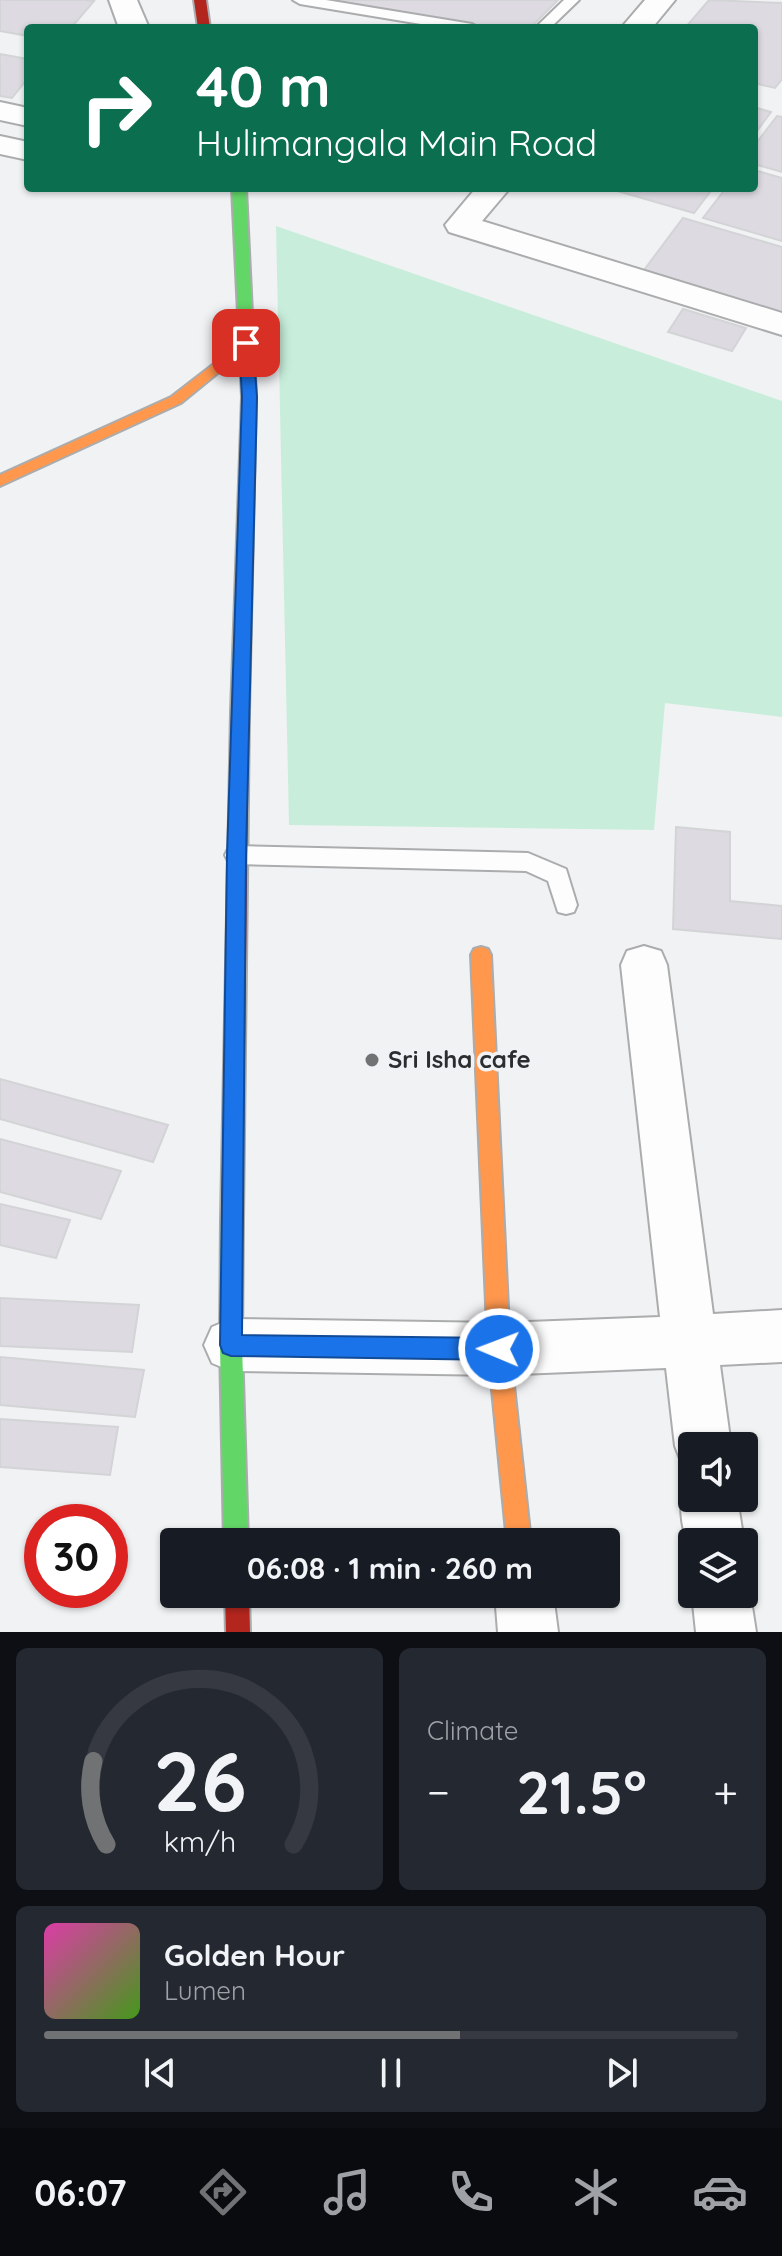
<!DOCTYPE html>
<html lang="en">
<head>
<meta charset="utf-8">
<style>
	body { margin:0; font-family:Quicksand,sans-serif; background:#242831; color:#f1f3f6; height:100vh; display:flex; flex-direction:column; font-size:30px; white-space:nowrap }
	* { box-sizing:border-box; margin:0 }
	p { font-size:26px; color:#9ea1a6 }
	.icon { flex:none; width:44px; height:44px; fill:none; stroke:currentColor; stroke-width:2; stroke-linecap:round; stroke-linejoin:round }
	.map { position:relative; height:1632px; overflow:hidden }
	.sheet { display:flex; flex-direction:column; gap:16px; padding:16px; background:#0d0f14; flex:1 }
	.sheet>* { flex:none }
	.banner { position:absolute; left:24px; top:24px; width:734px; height:168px; border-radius:8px; box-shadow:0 2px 6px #0004; background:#0b6e4f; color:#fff; overflow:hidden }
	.controls { position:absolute; left:678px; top:1432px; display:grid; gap:16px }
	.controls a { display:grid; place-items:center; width:80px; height:80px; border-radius:8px; background:#171b24; box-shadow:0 2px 6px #0004; font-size:40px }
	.speed { position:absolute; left:24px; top:1504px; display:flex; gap:16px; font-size:40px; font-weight:700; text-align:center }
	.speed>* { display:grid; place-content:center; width:104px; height:104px; border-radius:50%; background:#171b24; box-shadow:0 2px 6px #0004; line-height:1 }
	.speed .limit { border:12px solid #d22; background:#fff; color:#111 }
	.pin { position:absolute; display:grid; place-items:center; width:68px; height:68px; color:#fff; margin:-34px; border-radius:16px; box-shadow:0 4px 12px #0006 }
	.me { position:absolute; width:88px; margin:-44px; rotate:271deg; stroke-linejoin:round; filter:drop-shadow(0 0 6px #0008) }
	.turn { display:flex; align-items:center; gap:28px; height:168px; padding:0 40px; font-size:36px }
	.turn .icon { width:104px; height:104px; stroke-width:2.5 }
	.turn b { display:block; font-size:56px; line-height:68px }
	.big { font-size:60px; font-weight:800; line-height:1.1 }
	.sheet .widget { flex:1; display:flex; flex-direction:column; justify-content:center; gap:12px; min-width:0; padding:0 28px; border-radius:12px; background:#242831 }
	.sheet .dial { align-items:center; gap:0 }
	.dial svg { height:208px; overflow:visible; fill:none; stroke:#363941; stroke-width:7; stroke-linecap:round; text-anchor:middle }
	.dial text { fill:#f1f3f6; stroke:none }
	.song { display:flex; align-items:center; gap:24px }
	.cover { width:96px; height:96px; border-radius:12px; background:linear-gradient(135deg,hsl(320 70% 55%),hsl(100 70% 35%)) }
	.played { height:8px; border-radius:4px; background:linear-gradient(90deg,#717273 60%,#363941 60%) }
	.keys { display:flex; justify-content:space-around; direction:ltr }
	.heat { display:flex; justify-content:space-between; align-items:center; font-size:44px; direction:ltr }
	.sheet .tiles { flex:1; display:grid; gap:16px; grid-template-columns:1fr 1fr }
	.widget:last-child { grid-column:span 2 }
	.trip { position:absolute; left:160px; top:1528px; width:460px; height:80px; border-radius:8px; background:#171b24; box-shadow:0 2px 6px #0004; font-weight:800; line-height:80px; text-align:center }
	.dock { display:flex; height:128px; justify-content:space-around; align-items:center; background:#090b0e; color:#9ea1a6 }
	.dock .icon { width:56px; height:56px }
	.dock .selected { color:#717273 }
	.dock b { font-size:36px; color:#f1f3f6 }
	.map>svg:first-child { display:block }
	.green { fill:#c8eedb }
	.building { fill:#dddae2; stroke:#d3d4d5; stroke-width:2 }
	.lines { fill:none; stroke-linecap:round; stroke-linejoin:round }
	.lane-casing { stroke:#abacad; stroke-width:4 }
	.street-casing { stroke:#abacad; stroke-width:4 }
	.fast-casing { stroke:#abacad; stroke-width:4 }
	.slow-casing { stroke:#abacad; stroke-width:4 }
	.jam-casing { stroke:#abacad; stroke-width:4 }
	.lane { fill:#fdfdfd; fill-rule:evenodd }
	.street { fill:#fdfdfd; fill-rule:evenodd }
	.fast { fill:#63d668; fill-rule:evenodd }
	.slow { fill:#ff974d; fill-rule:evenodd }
	.jam { fill:#b3261e; fill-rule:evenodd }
	.route { fill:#1a73e8; stroke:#114b97; stroke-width:2 }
	.poi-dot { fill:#717273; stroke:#f0f2f5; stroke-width:3 }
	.labels { text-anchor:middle; stroke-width:7; stroke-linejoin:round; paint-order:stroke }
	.poi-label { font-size:24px; font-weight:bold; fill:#2c2d2e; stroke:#f0f2f5; text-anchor:start }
</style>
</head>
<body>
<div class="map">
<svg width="782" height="1632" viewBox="0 0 782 1632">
	<rect width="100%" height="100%" fill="#f1f2f4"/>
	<!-- green -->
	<path class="green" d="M276 226 782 401V717L665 703 654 830 289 825Z"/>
	<!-- building -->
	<path class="building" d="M0 0H85L94 1 71 28H28V36L0 31Z
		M319 0H558L530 28H492Z
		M709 0 782 3V79L775 88 754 83V28H685Z
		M0 54 28 59V78L12 98 0 96Z
		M754 107 771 112 754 135Z
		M777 116 782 117V172L754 164V146Z
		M754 170 782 178V241L703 218 726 188H754Z
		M607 188H713L694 213Z
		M683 218 782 247V312L644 270Z
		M683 309 746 328 732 351 668 332Z
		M676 827 730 832V901L782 906V939L673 929Z
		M0 1079 168 1125 153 1162 0 1119Z
		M0 1139 121 1171 101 1219 0 1192Z
		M0 1204 70 1220 56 1258 0 1245Z
		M0 1298 139 1305 132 1352 0 1346Z
		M0 1357 144 1370 135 1417 0 1405Z
		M0 1419 118 1427 110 1475 0 1467Z"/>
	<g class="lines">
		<defs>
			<path id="lane" d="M293 0H326L472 24 479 28H445L300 4Z
				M564 0H579L550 28H535Z
				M236 846 528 853 566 869 577 905 574 912 566 914 558 912 548 881 526 871 236 864 228 861 225 855 228 849Z"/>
			<path id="street" d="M109 0H137L149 28H119Z
				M645 0H675L652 28H621Z
				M0 102 28 108V126L0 120Z
				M0 136 28 142V160L0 154Z
				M476 188H510L482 221 782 313V335L449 232 445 225Z
				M644 946 661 951 667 965 713 1314 782 1310V1362L720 1365 731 1446H692V1469L683 1466 675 1446 666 1368 499 1375 231 1371 212 1363 204 1345 212 1327 231 1319 499 1323 660 1317 621 965 627 951Z
				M692 1477V1498H737L744 1542H692V1556C683 1534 673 1495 692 1477Z
				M744 1579 750 1594 756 1632H696L692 1594V1593L744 1594Z
				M495 1594H553L558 1632H498Z"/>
			<path id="fast" d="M232 188H246L256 397 249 712 240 718 231 712 242 397Z
				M232 1209 239 1212 243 1219 242 1345 248 1542H224L220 1345 221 1219 225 1212Z"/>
			<path id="slow" d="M246 339 253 343 251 346 181 403 0 486V475L171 397Z
				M481 947 488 949 491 955 510 1349 531 1542H507L488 1349 471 955 474 949Z"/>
			<path id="jam" d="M194 0H206L210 28H198Z
				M240 706 249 712 243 1219 239 1226 232 1229 225 1226 221 1219 231 712Z
				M225 1594H249L250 1632H226Z"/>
		</defs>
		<!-- lane casing -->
		<use href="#lane" class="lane-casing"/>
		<!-- street casing -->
		<use href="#street" class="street-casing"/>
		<!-- fast casing -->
		<use href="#fast" class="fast-casing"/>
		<!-- slow casing -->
		<use href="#slow" class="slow-casing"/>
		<!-- jam casing -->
		<use href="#jam" class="jam-casing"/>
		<!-- lane -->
		<use href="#lane" class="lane"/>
		<!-- street -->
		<use href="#street" class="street"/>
		<!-- fast -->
		<use href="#fast" class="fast"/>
		<!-- slow -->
		<use href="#slow" class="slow"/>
		<!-- jam -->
		<use href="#jam" class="jam"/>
	</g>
	<!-- route -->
	<path class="route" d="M246 338 253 343 257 397 246 855 242 1335 499 1338 507 1341 511 1349 507 1357 499 1360 231 1356 223 1353 220 1345 227 855 242 397 239 343Z"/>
	<!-- markers -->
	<circle class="poi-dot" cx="372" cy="1060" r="8"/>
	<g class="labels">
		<!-- poi labels -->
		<g class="poi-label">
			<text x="388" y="1068">Sri Isha cafe</text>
		</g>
	</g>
</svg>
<div class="controls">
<a><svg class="icon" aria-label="sound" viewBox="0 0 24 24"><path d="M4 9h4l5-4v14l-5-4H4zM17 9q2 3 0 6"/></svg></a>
<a><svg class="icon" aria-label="layers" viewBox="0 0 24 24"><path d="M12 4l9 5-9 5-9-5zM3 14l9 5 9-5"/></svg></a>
</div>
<div class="speed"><div class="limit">30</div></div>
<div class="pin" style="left:246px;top:343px;background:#d93025"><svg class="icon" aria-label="arrive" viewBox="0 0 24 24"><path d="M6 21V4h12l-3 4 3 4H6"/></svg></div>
<svg class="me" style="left:499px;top:1349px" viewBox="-20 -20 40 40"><circle r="17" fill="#1a73e8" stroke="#fff" stroke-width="3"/><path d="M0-11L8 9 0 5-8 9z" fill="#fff"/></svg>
<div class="trip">06:08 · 1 min · 260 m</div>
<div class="banner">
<div class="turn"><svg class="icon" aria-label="right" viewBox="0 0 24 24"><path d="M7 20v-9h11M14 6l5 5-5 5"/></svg><div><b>40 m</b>Hulimangala Main Road</div></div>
</div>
</div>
<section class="sheet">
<div class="tiles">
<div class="widget dial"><svg viewBox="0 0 100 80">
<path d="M14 69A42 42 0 1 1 86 69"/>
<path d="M14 69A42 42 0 0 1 9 37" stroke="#717273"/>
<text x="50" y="56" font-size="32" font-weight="700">26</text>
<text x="50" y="72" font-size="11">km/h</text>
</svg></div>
<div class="widget"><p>Climate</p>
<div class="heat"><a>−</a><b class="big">21.5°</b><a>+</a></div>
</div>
<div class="widget">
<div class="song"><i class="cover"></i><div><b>Golden Hour</b><p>Lumen</p></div></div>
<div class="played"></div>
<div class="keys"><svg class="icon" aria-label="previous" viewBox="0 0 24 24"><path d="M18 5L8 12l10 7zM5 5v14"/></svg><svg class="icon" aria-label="pause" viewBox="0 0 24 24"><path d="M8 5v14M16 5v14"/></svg><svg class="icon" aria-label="next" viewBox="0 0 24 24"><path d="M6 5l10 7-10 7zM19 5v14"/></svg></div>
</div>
</div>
</section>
<nav class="dock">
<b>06:07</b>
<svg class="icon selected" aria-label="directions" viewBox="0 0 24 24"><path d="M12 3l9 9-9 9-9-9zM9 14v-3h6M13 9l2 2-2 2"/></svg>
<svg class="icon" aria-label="music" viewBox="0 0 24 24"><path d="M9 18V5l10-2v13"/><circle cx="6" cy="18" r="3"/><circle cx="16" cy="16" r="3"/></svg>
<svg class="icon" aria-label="phone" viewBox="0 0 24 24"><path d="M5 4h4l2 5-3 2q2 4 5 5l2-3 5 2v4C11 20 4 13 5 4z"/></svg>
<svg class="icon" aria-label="climate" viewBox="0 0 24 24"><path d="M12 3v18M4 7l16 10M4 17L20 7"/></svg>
<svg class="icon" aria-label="car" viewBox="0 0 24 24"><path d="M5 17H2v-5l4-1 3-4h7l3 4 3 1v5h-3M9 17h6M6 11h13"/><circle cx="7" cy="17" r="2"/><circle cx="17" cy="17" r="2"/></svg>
</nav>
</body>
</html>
